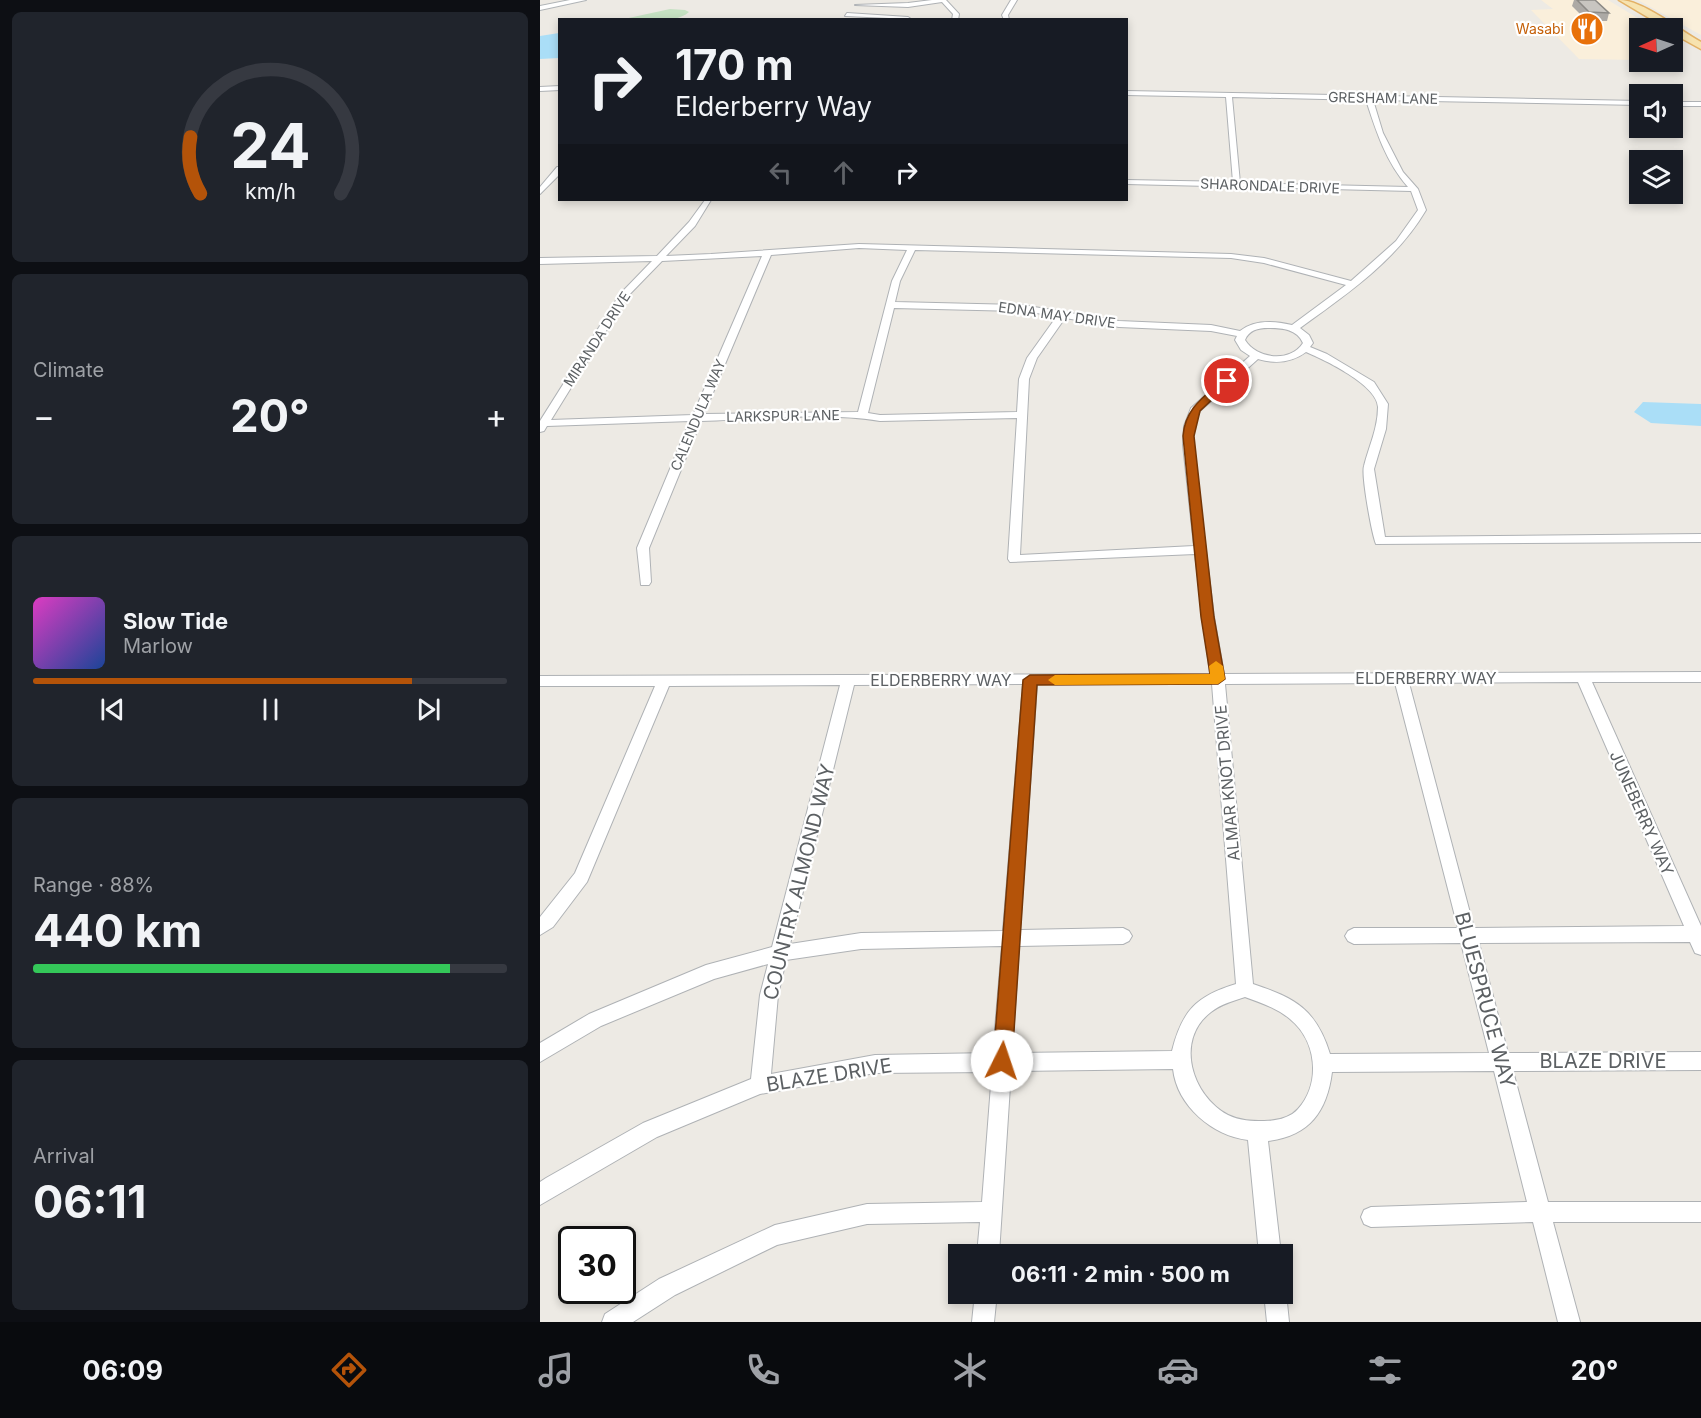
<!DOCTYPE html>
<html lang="en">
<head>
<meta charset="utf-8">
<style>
	body { margin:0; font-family:Inter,sans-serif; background:#20242c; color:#f1f3f6; height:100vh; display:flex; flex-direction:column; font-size:22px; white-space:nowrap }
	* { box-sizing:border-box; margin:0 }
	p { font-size:20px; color:#9ea1a6 }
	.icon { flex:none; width:33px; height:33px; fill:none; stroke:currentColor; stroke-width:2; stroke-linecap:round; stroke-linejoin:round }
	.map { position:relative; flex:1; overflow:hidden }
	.details { display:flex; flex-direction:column; gap:12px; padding:12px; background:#0d0f14; width:540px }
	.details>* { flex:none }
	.top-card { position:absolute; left:18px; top:18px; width:570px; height:183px; border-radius:0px; box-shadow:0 3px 9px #0003; background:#171b24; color:#f1f3f6; overflow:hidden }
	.needle { width:39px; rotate:267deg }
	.fabs { position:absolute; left:1089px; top:18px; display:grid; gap:12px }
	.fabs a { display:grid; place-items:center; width:54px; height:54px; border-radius:0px; background:#171b24; box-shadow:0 3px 9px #0003; font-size:30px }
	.speed { position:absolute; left:18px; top:1226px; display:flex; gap:12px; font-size:30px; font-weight:700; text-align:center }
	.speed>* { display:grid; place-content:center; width:78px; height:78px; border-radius:50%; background:#171b24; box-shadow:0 3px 9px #0003; line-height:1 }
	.speed .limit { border:3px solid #111; border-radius:9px; background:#fff; color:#111 }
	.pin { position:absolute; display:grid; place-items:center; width:51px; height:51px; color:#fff; margin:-26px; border:3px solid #fff; border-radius:50%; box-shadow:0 2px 6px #0007 }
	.me { position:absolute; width:66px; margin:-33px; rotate:4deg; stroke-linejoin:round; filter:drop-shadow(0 0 4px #0008) }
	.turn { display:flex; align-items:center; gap:21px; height:126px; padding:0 18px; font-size:27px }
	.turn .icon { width:78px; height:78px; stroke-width:2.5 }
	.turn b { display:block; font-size:42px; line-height:51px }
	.lanes { display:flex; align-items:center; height:57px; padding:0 18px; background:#0003; justify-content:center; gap:30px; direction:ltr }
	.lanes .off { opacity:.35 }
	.big { font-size:45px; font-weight:700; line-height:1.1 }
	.details .card { flex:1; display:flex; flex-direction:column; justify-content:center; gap:9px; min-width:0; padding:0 21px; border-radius:9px; background:#20242c }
	.details .dial { align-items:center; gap:0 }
	.dial svg { height:156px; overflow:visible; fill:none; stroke:#363941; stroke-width:7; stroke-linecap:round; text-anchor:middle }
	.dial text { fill:#f1f3f6; stroke:none }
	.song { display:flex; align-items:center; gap:18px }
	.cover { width:72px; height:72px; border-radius:9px; background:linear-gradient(135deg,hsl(310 70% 55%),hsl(220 70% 35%)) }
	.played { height:6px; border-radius:3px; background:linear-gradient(90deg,#b45309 80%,#363941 80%) }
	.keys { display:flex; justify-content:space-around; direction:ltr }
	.heat { display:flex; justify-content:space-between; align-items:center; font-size:33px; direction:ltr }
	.charge { height:9px; border-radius:4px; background:linear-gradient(90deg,#34c759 88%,#363941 0) }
	.trip { position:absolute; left:408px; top:1244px; width:345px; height:60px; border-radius:0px; background:#171b24; box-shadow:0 3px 9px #0003; font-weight:700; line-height:60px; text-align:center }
	.tab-bar { display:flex; height:96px; justify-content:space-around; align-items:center; background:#090b0e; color:#9ea1a6 }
	.tab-bar .icon { width:42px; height:42px }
	.tab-bar .selected { color:#b45309 }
	.tab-bar b { font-size:27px; color:#f1f3f6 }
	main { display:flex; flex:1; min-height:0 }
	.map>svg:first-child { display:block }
	.commercial { fill:#faefdb }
	.green { fill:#c6e2c3 }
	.water { fill:#aadef7 }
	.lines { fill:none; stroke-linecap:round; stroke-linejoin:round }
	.street-casing { stroke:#afb2b5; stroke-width:2 }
	.secondary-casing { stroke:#b0b4b7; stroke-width:2 }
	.primary-casing { stroke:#e3b166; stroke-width:3 }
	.street { fill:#fff; fill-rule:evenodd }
	.secondary { fill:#fff; fill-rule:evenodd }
	.primary { fill:#f7e3af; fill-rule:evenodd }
	.wall { fill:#aca9a5 }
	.building { fill:#c8c5c0; stroke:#8c8a86; stroke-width:1.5 }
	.route { fill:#b45309; stroke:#753606; stroke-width:1.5 }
	.slow { fill:#f59e0b }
	.labels { text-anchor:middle; stroke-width:4.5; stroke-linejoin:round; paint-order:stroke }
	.far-food-label { font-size:14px; fill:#c56008; stroke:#fff; text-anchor:end }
	.far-street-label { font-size:14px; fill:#5c6063; stroke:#fff }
	.street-label { font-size:16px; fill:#5c6063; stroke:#fff }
	.near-street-label { font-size:20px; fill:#5c6063; stroke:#fff }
</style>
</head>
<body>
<main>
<section class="details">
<div class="card dial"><svg viewBox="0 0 100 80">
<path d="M14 69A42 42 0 1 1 86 69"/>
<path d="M14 69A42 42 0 0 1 9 40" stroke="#b45309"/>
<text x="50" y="56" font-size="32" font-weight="700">24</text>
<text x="50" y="72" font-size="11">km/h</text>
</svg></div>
<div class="card"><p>Climate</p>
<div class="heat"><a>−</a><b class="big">20°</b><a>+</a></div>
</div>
<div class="card">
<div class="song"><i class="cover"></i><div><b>Slow Tide</b><p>Marlow</p></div></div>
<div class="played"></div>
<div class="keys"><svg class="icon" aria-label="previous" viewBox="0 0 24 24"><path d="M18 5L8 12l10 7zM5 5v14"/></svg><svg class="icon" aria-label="pause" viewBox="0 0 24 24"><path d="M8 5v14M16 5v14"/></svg><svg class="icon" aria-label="next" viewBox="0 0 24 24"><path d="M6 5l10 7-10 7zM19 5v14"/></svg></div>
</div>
<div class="card"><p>Range · 88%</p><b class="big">440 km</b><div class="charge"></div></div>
<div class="card"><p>Arrival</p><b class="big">06:11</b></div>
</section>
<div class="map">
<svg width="1161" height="1322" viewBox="0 0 1161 1322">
	<rect width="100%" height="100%" fill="#edeae4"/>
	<!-- commercial -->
	<path class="commercial" d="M1001 0H1068L1114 28H1100L1099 60 1039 59 991 10 1013 9Z
		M1098 0H1161V35Z"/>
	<!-- green -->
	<path class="green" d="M130 9 145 10 149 12C134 25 103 20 84 19Z"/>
	<!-- water -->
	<path class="water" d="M19 33V58L0 59V36Z
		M1103 402 1161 404V426L1111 423 1094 412Z"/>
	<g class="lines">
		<defs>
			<path id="street" d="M392 0H406L419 14 418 20H412L413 14 402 2 368 7 315 5 368 3Z
				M471 0H477L468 15 469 20H464L462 15Z
				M307 13 368 17 371 19 305 16Z
				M20 86V90L0 91V87Z
				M586 91 1100 101V105L833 100 843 133 863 172 878 189 886 210C856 261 807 294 760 328L769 335 773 343 770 347 787 354 834 382 848 404 846 429 834 469 845 537 1161 534V542L836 544C832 535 821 475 824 466 829 446 838 428 838 407 837 385 785 360 766 352 751 363 735 364 718 359L660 411 654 426 653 445 674 617 684 674 1161 672V682H1052L1161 926V955L1155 953 1150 942 939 943 968 1053 1161 1052V1070L973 1071 1008 1202H1161V1222H1013L1040 1322H1018L993 1222 831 1227 824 1224 821 1217 824 1210 831 1207 987 1202 954 1071 792 1072C787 1112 769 1136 728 1141L741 1254H719L708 1140C673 1136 637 1106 633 1069L471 1071 459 1254H437L440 1222 327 1224 237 1245 135 1295 93 1322H62L65 1314 119 1279 235 1225 327 1204 442 1202 452 1072 335 1073 220 1094 117 1137 0 1205V1182L6 1178 103 1123 211 1079 220 995 228 964 174 979 61 1026 0 1062V1043L49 1014 166 965 232 947 300 685 129 686 47 882 13 927 0 935V917L35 873 115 686H0V676L670 674 655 554 470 562 468 559 477 418 340 421C286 412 216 419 161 421L109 548 111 582 109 585H101L97 548 150 421 7 426 4 431 0 432V421L80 294 112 261 0 264V258L117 256 149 222 165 200H171L155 226 126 256 171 254 319 244 691 254 724 258 811 281 856 241 878 210 871 191 586 184V180L693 182 686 97 586 95ZM692 97 826 100C836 131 846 162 868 187L700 183ZM319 248 367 250 352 281 318 412 164 414 231 255ZM375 250 691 258 724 263 806 285 752 325C735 321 715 319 700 331L671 325 579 321 482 305 355 302 360 281ZM222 256 153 415 11 420 87 297 122 261ZM354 308 482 311 517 316 487 358 479 379 477 412 340 415 328 413ZM525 318 579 327 671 331 697 336 695 340 701 350 710 356 651 408 644 426 643 445 654 546 480 555 489 379 497 358ZM728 328C742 328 757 329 763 343 750 363 717 359 705 340 709 330 718 328 728 328ZM1038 682 1144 926 934 928 869 683ZM855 683 918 928H814L808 931 805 936 808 941 814 944 921 943 949 1053 790 1054C776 1009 755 998 713 984L685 684ZM483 684 463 931 321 933 250 944 314 685ZM497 684H672L696 984C656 996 642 1011 632 1051L472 1053 479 946 583 944 589 941 592 936 589 931 583 928 480 930ZM462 946 453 1053 335 1055 231 1074 238 995 246 960 321 949ZM705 997C721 1003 737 1008 750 1019 777 1041 781 1083 758 1109 750 1118 736 1121 724 1121 712 1121 700 1121 688 1115 652 1096 634 1040 671 1012 681 1004 693 1001 705 997Z
				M1132 102H1161V106H1132Z
				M17 167H20V174L0 194V187Z
				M742 1285 746 1293 749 1322H727L724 1293H742Z
				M435 1293H457L454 1322H432Z"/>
			<path id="secondary" d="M30 0H46L0 10V6Z"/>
			<path id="primary" d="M1079 0C1103 0 1139 30 1161 42V49L1132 33V28H1126Z"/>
		</defs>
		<!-- street casing -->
		<use href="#street" class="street-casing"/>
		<!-- secondary casing -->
		<use href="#secondary" class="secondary-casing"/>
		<!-- primary casing -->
		<use href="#primary" class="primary-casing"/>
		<!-- street -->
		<use href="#street" class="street"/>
		<!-- secondary -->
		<use href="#secondary" class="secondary"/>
		<!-- primary -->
		<use href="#primary" class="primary"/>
	</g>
	<!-- wall -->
	<path class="wall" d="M1034 0H1055L1069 13 1067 21H1047L1032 6Z"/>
	<!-- building -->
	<path class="building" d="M1037 0H1055L1069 13 1049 12Z"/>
	<!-- route -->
	<path class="route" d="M684 379 692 381 660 411 654 436 674 617 685 679 678 684 497 685 472 1061 469 1067 462 1070 456 1067 453 1061 483 680 490 675 670 674 661 617 643 436C645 408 665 396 684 379Z"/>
	<!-- slow -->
	<path class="slow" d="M676 661 683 666 685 679 678 684 515 685 508 680 515 675 670 674 669 666Z"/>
	<!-- icons -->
	<defs>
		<symbol id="restaurant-disc" viewBox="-11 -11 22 22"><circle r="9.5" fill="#e8710a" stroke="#fff"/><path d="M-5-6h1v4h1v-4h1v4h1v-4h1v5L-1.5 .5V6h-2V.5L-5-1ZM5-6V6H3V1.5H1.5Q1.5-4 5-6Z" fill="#fff"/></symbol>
	</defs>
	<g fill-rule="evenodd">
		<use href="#restaurant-disc" x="1028" y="10" width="38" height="38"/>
	</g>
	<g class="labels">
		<!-- far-food labels -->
		<g class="far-food-label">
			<text x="1024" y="34">Wasabi</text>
		</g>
		<!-- far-street labels -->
		<g class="far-street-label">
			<text transform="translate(843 98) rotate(1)" y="5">GRESHAM LANE</text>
			<text transform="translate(730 186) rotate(2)" y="5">SHARONDALE DRIVE</text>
			<text transform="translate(517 315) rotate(8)" y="5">EDNA MAY DRIVE</text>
			<text transform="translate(57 339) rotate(-57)" y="5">MIRANDA DRIVE</text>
			<text transform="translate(158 415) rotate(-67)" y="5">CALENDULA WAY</text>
			<text transform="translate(243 416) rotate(-1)" y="5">LARKSPUR LANE</text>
		</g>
		<!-- street labels -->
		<g class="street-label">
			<text x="886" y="684">ELDERBERRY WAY</text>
			<text x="401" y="686">ELDERBERRY WAY</text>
			<text transform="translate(687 783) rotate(-95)" y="6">ALMAR KNOT DRIVE</text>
			<text transform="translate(1102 813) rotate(66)" y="6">JUNEBERRY WAY</text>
		</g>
		<!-- near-street labels -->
		<g class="near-street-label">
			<text transform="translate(259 882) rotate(-76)" y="7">COUNTRY ALMOND WAY</text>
			<text transform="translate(945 1000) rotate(75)" y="7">BLUESPRUCE WAY</text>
			<text x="1063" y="1068">BLAZE DRIVE</text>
			<text transform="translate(289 1075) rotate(-9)" y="7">BLAZE DRIVE</text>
		</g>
	</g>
</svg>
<div class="fabs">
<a><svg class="needle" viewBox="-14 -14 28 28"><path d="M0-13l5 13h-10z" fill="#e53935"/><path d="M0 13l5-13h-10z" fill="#9ea1a6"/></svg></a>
<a><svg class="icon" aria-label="sound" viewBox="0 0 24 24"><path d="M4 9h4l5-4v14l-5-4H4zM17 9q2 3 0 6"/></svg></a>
<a><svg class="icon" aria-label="layers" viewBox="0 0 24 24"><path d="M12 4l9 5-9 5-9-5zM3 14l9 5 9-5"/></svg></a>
</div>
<div class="speed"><div class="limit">30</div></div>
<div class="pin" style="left:687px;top:381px;background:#d93025"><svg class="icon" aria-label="arrive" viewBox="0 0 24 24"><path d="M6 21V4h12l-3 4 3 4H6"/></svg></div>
<svg class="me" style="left:462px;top:1061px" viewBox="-20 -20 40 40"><circle r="19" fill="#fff"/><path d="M0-13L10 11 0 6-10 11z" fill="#b45309"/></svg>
<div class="trip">06:11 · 2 min · 500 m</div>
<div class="top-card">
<div class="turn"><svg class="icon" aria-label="right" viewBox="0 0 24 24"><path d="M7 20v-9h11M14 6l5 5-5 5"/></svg><div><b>170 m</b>Elderberry Way</div></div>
<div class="lanes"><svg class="icon off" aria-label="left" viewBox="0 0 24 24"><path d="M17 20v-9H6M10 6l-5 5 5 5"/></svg><svg class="icon off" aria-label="ahead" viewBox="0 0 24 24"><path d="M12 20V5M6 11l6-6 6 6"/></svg><svg class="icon" aria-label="right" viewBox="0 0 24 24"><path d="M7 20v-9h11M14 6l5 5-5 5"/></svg></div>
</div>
</div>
</main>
<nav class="tab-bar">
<b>06:09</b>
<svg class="icon selected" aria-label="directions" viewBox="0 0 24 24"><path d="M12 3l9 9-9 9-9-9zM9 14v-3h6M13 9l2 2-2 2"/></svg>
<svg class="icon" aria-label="music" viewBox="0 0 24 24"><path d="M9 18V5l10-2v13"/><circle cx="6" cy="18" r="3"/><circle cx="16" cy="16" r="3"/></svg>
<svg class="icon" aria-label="phone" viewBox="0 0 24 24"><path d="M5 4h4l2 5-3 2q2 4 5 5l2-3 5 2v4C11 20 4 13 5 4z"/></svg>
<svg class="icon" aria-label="climate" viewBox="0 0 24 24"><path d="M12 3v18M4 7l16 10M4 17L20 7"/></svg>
<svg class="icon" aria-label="car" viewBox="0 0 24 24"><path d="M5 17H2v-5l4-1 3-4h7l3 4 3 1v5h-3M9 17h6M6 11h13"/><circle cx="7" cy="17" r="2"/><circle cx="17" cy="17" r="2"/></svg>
<svg class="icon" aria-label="filters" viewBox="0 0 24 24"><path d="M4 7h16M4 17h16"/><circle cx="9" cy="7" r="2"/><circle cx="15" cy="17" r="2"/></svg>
<b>20°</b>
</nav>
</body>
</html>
